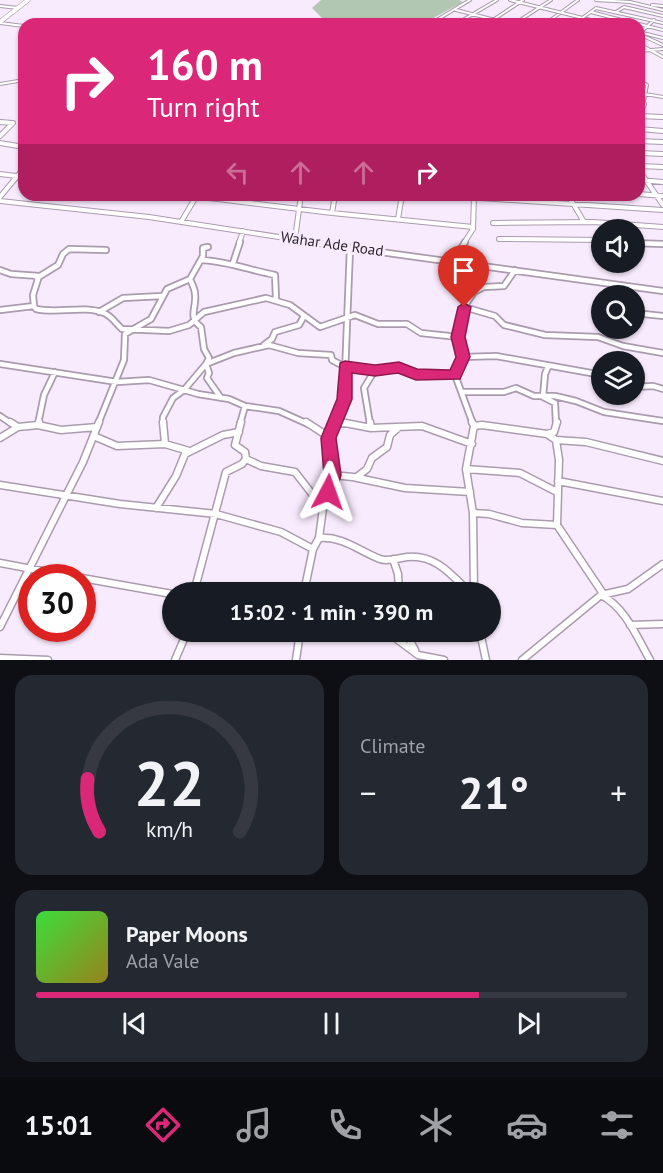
<!DOCTYPE html>
<html lang="en">
<head>
<meta charset="utf-8">
<style>
	body { margin:0; font-family:"PT Sans",sans-serif; background:#242831; color:#f1f3f6; height:100vh; display:flex; flex-direction:column; font-size:22px; white-space:nowrap }
	* { box-sizing:border-box; margin:0 }
	p { font-size:20px; color:#9ea1a6 }
	.icon { flex:none; width:33px; height:33px; fill:none; stroke:currentColor; stroke-width:2; stroke-linecap:round; stroke-linejoin:round }
	.map { position:relative; height:660px; overflow:hidden }
	.sheet { display:flex; flex-direction:column; gap:15px; padding:15px; background:#0d0f14; flex:1 }
	.sheet>* { flex:none }
	.guide { position:absolute; left:18px; top:18px; width:627px; height:183px; border-radius:18px; box-shadow:0 2px 4px #0004; background:#db2777; color:#fff; overflow:hidden }
	.controls { position:absolute; left:591px; top:219px; display:grid; gap:12px }
	.controls a { display:grid; place-items:center; width:54px; height:54px; border-radius:50%; background:#171b24; box-shadow:0 2px 4px #0004; font-size:30px }
	.speed { position:absolute; left:18px; top:564px; display:flex; gap:12px; font-size:30px; font-weight:700; text-align:center }
	.speed>* { display:grid; place-content:center; width:78px; height:78px; border-radius:50%; background:#171b24; box-shadow:0 2px 4px #0004; line-height:1 }
	.speed .limit { border:9px solid #d22; background:#fff; color:#111 }
	.pin { position:absolute; display:grid; place-items:center; width:51px; height:51px; color:#fff; margin:-62px -26px; border-radius:50% 50% 50% 0; rotate:-45deg; box-shadow:0 0 6px #0007 }
	.pin .icon { rotate:45deg }
	.me { position:absolute; width:66px; margin:-33px; rotate:4deg; stroke-linejoin:round; filter:drop-shadow(0 0 4px #0008) }
	.turn { display:flex; align-items:center; gap:21px; height:126px; padding:0 30px; font-size:27px }
	.turn .icon { width:78px; height:78px; stroke-width:2.5 }
	.turn b { display:block; font-size:42px; line-height:51px }
	.lanes { display:flex; align-items:center; height:57px; padding:0 30px; background:#0003; justify-content:center; gap:30px; direction:ltr }
	.lanes .off { opacity:.35 }
	.big { font-size:45px; font-weight:800; line-height:1.1 }
	.sheet .card { flex:1; display:flex; flex-direction:column; justify-content:center; gap:9px; min-width:0; padding:0 21px; border-radius:18px; background:#242831 }
	.sheet .dial { align-items:center; gap:0 }
	.dial svg { height:156px; overflow:visible; fill:none; stroke:#363941; stroke-width:7; stroke-linecap:round; text-anchor:middle }
	.dial text { fill:#f1f3f6; stroke:none }
	.song { display:flex; align-items:center; gap:18px }
	.cover { width:72px; height:72px; border-radius:9px; background:linear-gradient(135deg,hsl(120 70% 55%),hsl(50 70% 35%)) }
	.played { height:6px; border-radius:3px; background:linear-gradient(90deg,#db2777 75%,#363941 75%) }
	.keys { display:flex; justify-content:space-around; direction:ltr }
	.heat { display:flex; justify-content:space-between; align-items:center; font-size:33px; direction:ltr }
	.sheet .tiles { flex:1; display:grid; gap:15px; grid-template-columns:1fr 1fr }
	.card:last-child { grid-column:span 2 }
	.trip { position:absolute; left:162px; top:582px; width:339px; height:60px; border-radius:30px; background:#171b24; box-shadow:0 2px 4px #0004; font-weight:800; line-height:60px; text-align:center }
	.tabs { display:flex; height:96px; justify-content:space-around; align-items:center; background:#090b0e; color:#9ea1a6 }
	.tabs .icon { width:42px; height:42px }
	.tabs .current { color:#db2777 }
	.tabs b { font-size:27px; color:#f1f3f6 }
	.map>svg:first-child { display:block }
	.green { fill:#b1c7b2 }
	.lines { fill:none; stroke-linecap:round; stroke-linejoin:round }
	.street-far3-casing { stroke:#aa9cae; stroke-width:4 }
	.street-far2-casing { stroke:#aa9cae; stroke-width:6 }
	.street-far1-casing { stroke:#aa9cae; stroke-width:8 }
	.street-casing { stroke:#aa9cae; stroke-width:9 }
	.secondary-casing { stroke:#aa9cae; stroke-width:5 }
	.street-far3 { stroke:#fff; stroke-width:2 }
	.street-far2 { stroke:#fff; stroke-width:4 }
	.street-far1 { stroke:#fff; stroke-width:4.5 }
	.street { stroke:#fff; stroke-width:6 }
	.secondary { stroke:#fff; stroke-width:4 }
	.route { fill:#db2777; stroke:#8e194d; stroke-width:1.5 }
	.labels { text-anchor:middle; stroke-width:6; stroke-linejoin:round; paint-order:stroke }
	.street-label { font-size:15px; fill:#2c272e; stroke:#f9ebfe }
</style>
</head>
<body>
<div class="map">
<svg width="663" height="660" viewBox="0 0 663 660">
	<rect width="100%" height="100%" fill="#f9ebfe"/>
	<!-- green -->
	<path class="green" d="M321 0H459L463 2 422 24H328L312 8Z"/>
	<g class="lines">
		<defs>
			<path id="street-far3" d="M510 0 607 24
				M596 0 630 2 663 10
				M652 5 663 6
				M0 6 18 8
				M456 10 511 24
				M591 12 637 24
				M616 12 624 7 663 16
				M0 23 24 26
				M430 24 470 0
				M456 24 497 0
				M487 24 523 0
				M514 24 551 0
				M545 24 578 0
				M574 24 596 8 663 23
				M639 24 663 30
				M639 32 663 38
				M641 32 654 20
				M639 34 663 45
				M639 44 663 57
				M639 51 663 49
				M639 80 647 85 643 105
				M0 84 24 80
				M639 93 663 97"/>
			<path id="street-far2" d="M639 106 643 107 644 104
				M639 116 663 117
				M0 122 13 123 0 136
				M639 129 663 131
				M639 141 663 142
				M0 143 24 147
				M639 153 663 154
				M639 166 663 167
				M639 170 663 205
				M0 174 24 177
				M639 180 663 182
				M639 194 663 196
				M185 195 332 213 335 195
				M435 195 663 210
				M568 195 584 222
				M0 197 24 168
				M0 201 149 217 318 243
				M332 213 473 227
				M398 219 402 195
				M181 222 197 195
				M493 223 593 222 663 227
				M295 239 301 195
				M499 239 602 240
				M239 243 243 231
				M464 243 473 229 474 195"/>
			<path id="street-far1" d="M308 242 663 291
				M634 243 663 244
				M208 247 203 248V256L190 279C192 284 195 289 195 294 197 308 187 317 201 327L204 349 209 358 206 364 209 373 207 378 221 398
				M201 260C227 261 249 270 275 275L276 299
				M454 260 465 242
				M233 263 240 242
				M0 270 11 274 39 276 33 295 34 306
				M37 278 58 265 63 254 69 249 106 250
				M464 307 495 316 504 325 545 335 598 337 623 346 663 353
				M0 310 34 306 36 309C58 314 83 305 104 313 112 316 116 324 122 329L169 331 189 325 204 312 266 298 290 305 320 327 355 315 378 324H407L421 333 458 337
				M99 312 123 298 162 296
				M634 313 663 316
				M264 345 272 339 275 332 299 325 304 316
				M463 357 496 356 602 375
				M0 364 117 382 149 380 198 394 229 399 245 406 240 424
				M548 367 545 374 543 397 555 403 556 424
				M634 387 653 386 663 389
				M462 392H504L516 388 534 396H555L576 401 604 412 663 421
				M245 406 279 411 308 424
				M0 416 12 424
				M38 424 44 395 55 372
				M98 424 124 360 125 334 151 319 167 289 190 279
				M163 424V417L173 398 184 390 206 364 234 353 269 345 298 353 331 355 332 360 345 367 375 370 399 368 416 375H455
				M334 424 344 399 350 248
				M336 424H348
				M370 424 364 388 375 370
				M473 424 455 375 463 357 458 337 464 307 474 292 484 287 504 286 515 270"/>
			<path id="street" d="M10 422 18 427 38 425 61 430 97 427
				M163 422 165 444
				M241 422 235 445 245 452 246 459
				M306 422 329 437
				M340 422 371 428 422 426 472 444
				M370 422 371 428
				M472 422 474 426 466 469 473 513 474 592
				M557 422 554 432 547 434 556 440 559 460 557 525
				M335 424 339 422
				M38 425 39 422
				M474 426 482 425 547 434
				M96 437 117 446 165 444 189 451
				M0 438 18 427
				M556 440 586 442 663 461
				M466 469 520 473 557 492
				M332 475 353 477 405 488 470 492
				M358 476 367 469 372 458 387 447 390 435 399 427
				M558 481 663 501
				M0 485 120 504 216 514 281 532 313 549
				M156 508 176 476 185 454 223 435 239 432
				M473 513 489 514 522 523 557 525 602 592 601 595C625 607 637 637 650 660
				M319 538C343 536 359 551 380 559 387 562 399 558 407 557 435 554 451 574 469 592
				M393 559 398 574 399 592
				M0 563 79 578
				M82 578 172 594
				M194 592 226 472 242 464 246 459 261 466 295 472 323 508
				M304 592 313 549 319 538 323 508 332 475 329 437 335 422
				M630 625 663 624
				M0 627 83 462 99 422
				M356 632 394 637 418 655 444 660
				M405 632 415 650
				M480 632 486 660
				M0 658 48 660
				M175 660 187 632
				M296 660 300 632
				M522 660 601 595 628 589 663 564"/>
			<path id="secondary" d="M0 22 28 0"/>
		</defs>
		<!-- street-far3 casing -->
		<use href="#street-far3" class="street-far3-casing"/>
		<!-- street-far2 casing -->
		<use href="#street-far2" class="street-far2-casing"/>
		<!-- street-far1 casing -->
		<use href="#street-far1" class="street-far1-casing"/>
		<!-- street casing -->
		<use href="#street" class="street-casing"/>
		<!-- secondary casing -->
		<use href="#secondary" class="secondary-casing"/>
		<!-- street-far3 -->
		<use href="#street-far3" class="street-far3"/>
		<!-- street-far2 -->
		<use href="#street-far2" class="street-far2"/>
		<!-- street-far1 -->
		<use href="#street-far1" class="street-far1"/>
		<!-- street -->
		<use href="#street" class="street"/>
		<!-- secondary -->
		<use href="#secondary" class="secondary"/>
	</g>
	<!-- route -->
	<path class="route" d="M464 303 471 307 465 337 470 357 460 379 416 380 398 373 375 376 352 373V399L336 438 341 475 334 498 328 500 322 498 320 492 324 475 321 438 337 399 340 363 345 361 375 365 399 362 417 369 450 370 456 357 451 337 458 307Z"/>
	<g class="labels">
		<!-- street labels -->
		<g class="street-label">
			<text transform="translate(332 244) rotate(8)" y="5">Wahar Ade Road</text>
		</g>
	</g>
</svg>
<div class="controls">
<a><svg class="icon" aria-label="sound" viewBox="0 0 24 24"><path d="M4 9h4l5-4v14l-5-4H4zM17 9q2 3 0 6"/></svg></a>
<a><svg class="icon" aria-label="search" viewBox="0 0 24 24"><circle cx="10" cy="10" r="6"/><path d="M15 15l6 6"/></svg></a>
<a><svg class="icon" aria-label="layers" viewBox="0 0 24 24"><path d="M12 4l9 5-9 5-9-5zM3 14l9 5 9-5"/></svg></a>
</div>
<div class="speed"><div class="limit">30</div></div>
<div class="pin" style="left:464px;top:307px;background:#d93025"><svg class="icon" aria-label="arrive" viewBox="0 0 24 24"><path d="M6 21V4h12l-3 4 3 4H6"/></svg></div>
<svg class="me" style="left:328px;top:492px" viewBox="-20 -20 40 40"><path d="M0-17L14 15 0 8-14 15z" fill="#db2777" stroke="#fff" stroke-width="4"/></svg>
<div class="trip">15:02 · 1 min · 390 m</div>
<div class="guide">
<div class="turn"><svg class="icon" aria-label="right" viewBox="0 0 24 24"><path d="M7 20v-9h11M14 6l5 5-5 5"/></svg><div><b>160 m</b>Turn right</div></div>
<div class="lanes"><svg class="icon off" aria-label="left" viewBox="0 0 24 24"><path d="M17 20v-9H6M10 6l-5 5 5 5"/></svg><svg class="icon off" aria-label="ahead" viewBox="0 0 24 24"><path d="M12 20V5M6 11l6-6 6 6"/></svg><svg class="icon off" aria-label="ahead" viewBox="0 0 24 24"><path d="M12 20V5M6 11l6-6 6 6"/></svg><svg class="icon" aria-label="right" viewBox="0 0 24 24"><path d="M7 20v-9h11M14 6l5 5-5 5"/></svg></div>
</div>
</div>
<section class="sheet">
<div class="tiles">
<div class="card dial"><svg viewBox="0 0 100 80">
<path d="M14 69A42 42 0 1 1 86 69"/>
<path d="M14 69A42 42 0 0 1 8 42" stroke="#db2777"/>
<text x="50" y="56" font-size="32" font-weight="700">22</text>
<text x="50" y="72" font-size="11">km/h</text>
</svg></div>
<div class="card"><p>Climate</p>
<div class="heat"><a>−</a><b class="big">21°</b><a>+</a></div>
</div>
<div class="card">
<div class="song"><i class="cover"></i><div><b>Paper Moons</b><p>Ada Vale</p></div></div>
<div class="played"></div>
<div class="keys"><svg class="icon" aria-label="previous" viewBox="0 0 24 24"><path d="M18 5L8 12l10 7zM5 5v14"/></svg><svg class="icon" aria-label="pause" viewBox="0 0 24 24"><path d="M8 5v14M16 5v14"/></svg><svg class="icon" aria-label="next" viewBox="0 0 24 24"><path d="M6 5l10 7-10 7zM19 5v14"/></svg></div>
</div>
</div>
</section>
<nav class="tabs">
<b>15:01</b>
<svg class="icon current" aria-label="directions" viewBox="0 0 24 24"><path d="M12 3l9 9-9 9-9-9zM9 14v-3h6M13 9l2 2-2 2"/></svg>
<svg class="icon" aria-label="music" viewBox="0 0 24 24"><path d="M9 18V5l10-2v13"/><circle cx="6" cy="18" r="3"/><circle cx="16" cy="16" r="3"/></svg>
<svg class="icon" aria-label="phone" viewBox="0 0 24 24"><path d="M5 4h4l2 5-3 2q2 4 5 5l2-3 5 2v4C11 20 4 13 5 4z"/></svg>
<svg class="icon" aria-label="climate" viewBox="0 0 24 24"><path d="M12 3v18M4 7l16 10M4 17L20 7"/></svg>
<svg class="icon" aria-label="car" viewBox="0 0 24 24"><path d="M5 17H2v-5l4-1 3-4h7l3 4 3 1v5h-3M9 17h6M6 11h13"/><circle cx="7" cy="17" r="2"/><circle cx="17" cy="17" r="2"/></svg>
<svg class="icon" aria-label="filters" viewBox="0 0 24 24"><path d="M4 7h16M4 17h16"/><circle cx="9" cy="7" r="2"/><circle cx="15" cy="17" r="2"/></svg>
</nav>
</body>
</html>
